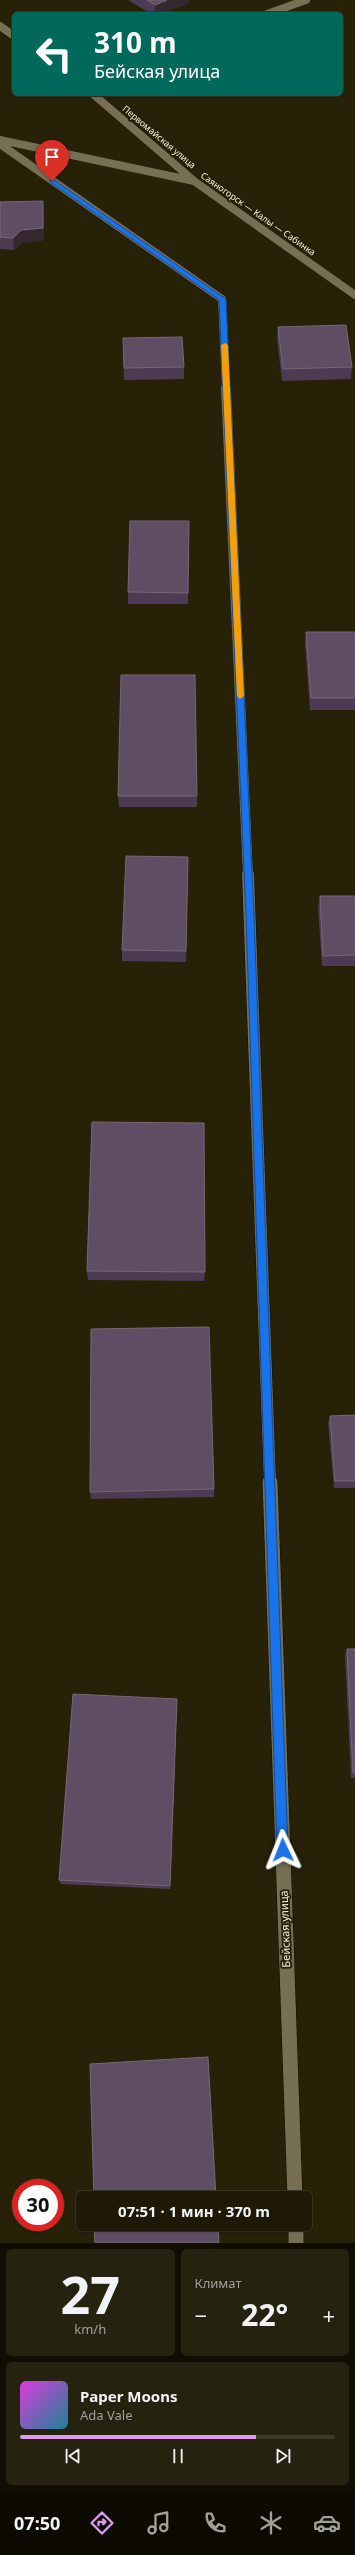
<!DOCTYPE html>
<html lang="ru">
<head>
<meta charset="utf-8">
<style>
	body { margin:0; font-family:"Noto Sans",sans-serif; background:#252210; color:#f1f3f6; height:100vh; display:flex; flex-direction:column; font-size:15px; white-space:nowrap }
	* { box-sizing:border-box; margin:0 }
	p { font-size:13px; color:#a0a09b }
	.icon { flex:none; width:22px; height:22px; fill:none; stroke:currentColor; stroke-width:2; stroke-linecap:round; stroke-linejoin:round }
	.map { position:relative; height:2243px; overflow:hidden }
	.side { display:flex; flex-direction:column; gap:6px; padding:6px; background:#100e03; flex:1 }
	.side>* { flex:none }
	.banner { position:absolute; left:12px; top:12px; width:331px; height:84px; border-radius:6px; box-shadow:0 1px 3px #0004,0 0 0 1px #3b3828; background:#00695c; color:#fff; overflow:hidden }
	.speed { position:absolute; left:12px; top:2179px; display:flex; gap:8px; font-size:20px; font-weight:700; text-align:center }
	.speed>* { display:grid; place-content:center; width:52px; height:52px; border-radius:50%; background:#1d1906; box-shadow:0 1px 3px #0004,0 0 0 1px #3b3828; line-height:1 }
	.speed .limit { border:6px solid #d22; background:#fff; color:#111 }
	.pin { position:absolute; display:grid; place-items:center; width:34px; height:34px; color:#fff; margin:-41px -17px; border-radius:50% 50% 50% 0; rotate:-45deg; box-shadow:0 0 4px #0007 }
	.pin .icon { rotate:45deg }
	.me { position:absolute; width:44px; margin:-22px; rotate:358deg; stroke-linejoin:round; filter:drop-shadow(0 0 3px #0008) }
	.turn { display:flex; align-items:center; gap:14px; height:84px; padding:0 16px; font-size:18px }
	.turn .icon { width:52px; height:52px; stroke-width:2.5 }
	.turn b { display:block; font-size:28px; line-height:34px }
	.big { font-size:30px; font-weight:700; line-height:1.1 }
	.side .tile { flex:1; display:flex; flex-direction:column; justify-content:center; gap:6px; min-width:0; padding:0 14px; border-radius:6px; background:#252210 }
	.side .dial { align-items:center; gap:0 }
	.dial b { font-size:52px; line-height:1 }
	.song { display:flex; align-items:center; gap:12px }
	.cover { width:48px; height:48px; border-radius:6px; background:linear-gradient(135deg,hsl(300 70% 55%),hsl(190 70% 35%)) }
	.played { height:4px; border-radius:2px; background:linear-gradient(90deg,#db99f5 75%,#3b3828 75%) }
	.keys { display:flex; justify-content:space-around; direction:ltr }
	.heat { display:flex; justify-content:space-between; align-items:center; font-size:22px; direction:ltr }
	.side .tiles { flex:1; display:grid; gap:6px; grid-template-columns:1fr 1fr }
	.tile:last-child { grid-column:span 2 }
	.trip { position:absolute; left:76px; top:2191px; width:236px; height:40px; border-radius:6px; background:#1d1906; box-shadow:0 1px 3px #0004,0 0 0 1px #3b3828; font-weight:700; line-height:40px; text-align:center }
	.dock { display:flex; height:64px; justify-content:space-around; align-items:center; background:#0c0a02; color:#a0a09b }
	.dock .icon { width:28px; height:28px }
	.dock .current { color:#db99f5 }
	.dock b { font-size:18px; color:#f1f3f6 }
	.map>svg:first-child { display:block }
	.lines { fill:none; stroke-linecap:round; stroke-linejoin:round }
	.minor-far3-casing { stroke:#100a00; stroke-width:8 }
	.minor-far2-casing { stroke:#100a00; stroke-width:10 }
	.minor-far1-casing { stroke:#100a00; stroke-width:13 }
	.minor-casing { stroke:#100a00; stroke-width:16 }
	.minor-far3 { stroke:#766f54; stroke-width:8 }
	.minor-far2 { stroke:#766f54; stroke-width:10 }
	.minor-far1 { stroke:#766f54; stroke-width:12 }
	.minor { stroke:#766f54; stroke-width:15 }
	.wall { fill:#4d3b54 }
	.shaded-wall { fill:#36282f }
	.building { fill:#5f4e63; stroke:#766877 }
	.route { fill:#1a73e8; stroke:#114b97 }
	.slow { fill:#f59e0b }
	.labels { text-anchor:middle; stroke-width:4; stroke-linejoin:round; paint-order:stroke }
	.far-street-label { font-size:9px; fill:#f4f0e1; stroke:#272108 }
	.street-label { font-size:11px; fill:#f4f0e1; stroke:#272108 }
</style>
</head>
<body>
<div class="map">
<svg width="355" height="2243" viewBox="0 0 355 2243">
	<rect width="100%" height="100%" fill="#272108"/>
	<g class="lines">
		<defs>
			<path id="minor-far3" d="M267 14 306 0
				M0 26 14 36
				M93 94 193 180
				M0 140 194 181 355 295
				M0 144 222 299 226 389"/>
			<path id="minor-far2" d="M226 388 248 875"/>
			<path id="minor-far1" d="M248 874 270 1483"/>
			<path id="minor" d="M270 1482 295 2198
				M296 2224V2243"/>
		</defs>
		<!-- minor-far3 casing -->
		<use href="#minor-far3" class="minor-far3-casing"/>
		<!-- minor-far2 casing -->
		<use href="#minor-far2" class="minor-far2-casing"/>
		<!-- minor-far1 casing -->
		<use href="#minor-far1" class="minor-far1-casing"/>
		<!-- minor casing -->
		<use href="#minor" class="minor-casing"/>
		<!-- minor-far3 -->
		<use href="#minor-far3" class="minor-far3"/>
		<!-- minor-far2 -->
		<use href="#minor-far2" class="minor-far2"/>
		<!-- minor-far1 -->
		<use href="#minor-far1" class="minor-far1"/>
		<!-- minor -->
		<use href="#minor" class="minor"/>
	</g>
	<!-- wall -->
	<path class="wall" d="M128 0H189V3L161 14H151Z
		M0 202 44 213V240L22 243 14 250 0 249Z
		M278 327 352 367 351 379 282 381 277 339Z
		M123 338 184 367V379L124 380Z
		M189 521 188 604H128V592Z
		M306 632H355V710H310L305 644Z
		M118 796H197V807H119Z
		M188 857 186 962 122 961V950Z
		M320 896H355V966H322L318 907Z
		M87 1271 205 1272 204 1281 88 1280Z
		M355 1415V1488H334L328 1423 330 1416Z
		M214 1489V1497L91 1499 90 1492Z
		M347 1649H355V1778H351L345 1655Z
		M177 1704 170 1889 61 1884 59 1880Z"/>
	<!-- shaded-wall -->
	<path class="shaded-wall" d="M167 0H189V3L161 14H155V5Z
		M43 201 44 213V240L22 243 14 250 13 238Z"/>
	<!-- building -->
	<path class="building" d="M147 0H167L155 5Z
		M43 201V228L21 230 13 238 0 237V202Z
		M346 325 352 367 283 369 278 327Z
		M182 337 184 367 124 368 123 338Z
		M130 521H189L188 593 128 592Z
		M306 632H355V698H311Z
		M121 675H195L197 796H118Z
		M126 856 188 857 186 951 122 950Z
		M320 896H355V955L323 956Z
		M92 1122 204 1123 205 1272 87 1271Z
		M209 1327 214 1489 90 1492 91 1329Z
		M355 1415V1481H335L330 1416Z
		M347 1649H355V1773H353Z
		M73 1694 177 1699 170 1886 59 1880Z
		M208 2057 216 2198H94L90 2064Z
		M94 2224H218L219 2243H95Z"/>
	<!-- route -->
	<path class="route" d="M50 180H54L226 299 254 916 288 1850 283 1856 277 1850 246 916 219 300 50 182Z"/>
	<!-- slow -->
	<path class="slow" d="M225 343 228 345 244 696 240 699 237 696 221 345Z"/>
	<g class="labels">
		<!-- far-street labels -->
		<g class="far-street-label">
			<text transform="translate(159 137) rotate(40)" y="3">Первомайская улица</text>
			<text transform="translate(258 214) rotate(35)" y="3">Саяногорск — Калы — Сабинка</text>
		</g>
		<!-- street labels -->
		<g class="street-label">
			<text transform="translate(285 1929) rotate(-92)" y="4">Бейская улица</text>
		</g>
	</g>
</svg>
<div class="speed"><div class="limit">30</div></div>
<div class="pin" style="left:52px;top:181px;background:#d93025"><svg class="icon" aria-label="arrive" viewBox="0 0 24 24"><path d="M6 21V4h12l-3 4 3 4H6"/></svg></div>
<svg class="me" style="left:283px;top:1850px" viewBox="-20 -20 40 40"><path d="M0-17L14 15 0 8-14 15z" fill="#1a73e8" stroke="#fff" stroke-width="4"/></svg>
<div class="trip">07:51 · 1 мин · 370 m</div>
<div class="banner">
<div class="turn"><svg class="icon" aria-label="left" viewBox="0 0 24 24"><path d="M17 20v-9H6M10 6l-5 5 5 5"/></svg><div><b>310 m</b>Бейская улица</div></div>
</div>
</div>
<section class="side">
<div class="tiles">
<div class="tile dial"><b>27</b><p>km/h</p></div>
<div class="tile"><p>Климат</p>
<div class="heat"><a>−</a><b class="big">22°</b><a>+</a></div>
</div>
<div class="tile">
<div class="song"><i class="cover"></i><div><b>Paper Moons</b><p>Ada Vale</p></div></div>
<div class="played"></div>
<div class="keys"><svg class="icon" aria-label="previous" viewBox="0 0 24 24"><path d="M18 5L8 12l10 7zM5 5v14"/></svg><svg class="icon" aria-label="pause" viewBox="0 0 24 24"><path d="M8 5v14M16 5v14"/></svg><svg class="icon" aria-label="next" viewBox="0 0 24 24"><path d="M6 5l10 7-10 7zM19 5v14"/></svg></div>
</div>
</div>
</section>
<nav class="dock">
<b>07:50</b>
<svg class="icon current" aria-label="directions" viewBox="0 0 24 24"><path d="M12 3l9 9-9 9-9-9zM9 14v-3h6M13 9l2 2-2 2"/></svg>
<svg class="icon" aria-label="music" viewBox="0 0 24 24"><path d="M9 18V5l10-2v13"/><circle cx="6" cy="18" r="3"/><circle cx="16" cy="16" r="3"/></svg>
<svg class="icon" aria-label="phone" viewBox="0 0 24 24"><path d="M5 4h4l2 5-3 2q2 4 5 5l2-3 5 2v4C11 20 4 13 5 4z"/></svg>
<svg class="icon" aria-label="climate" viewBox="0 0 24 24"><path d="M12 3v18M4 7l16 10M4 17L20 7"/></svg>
<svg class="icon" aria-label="car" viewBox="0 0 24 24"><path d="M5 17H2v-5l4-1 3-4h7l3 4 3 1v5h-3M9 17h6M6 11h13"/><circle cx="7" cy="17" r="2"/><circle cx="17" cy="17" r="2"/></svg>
</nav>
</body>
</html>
